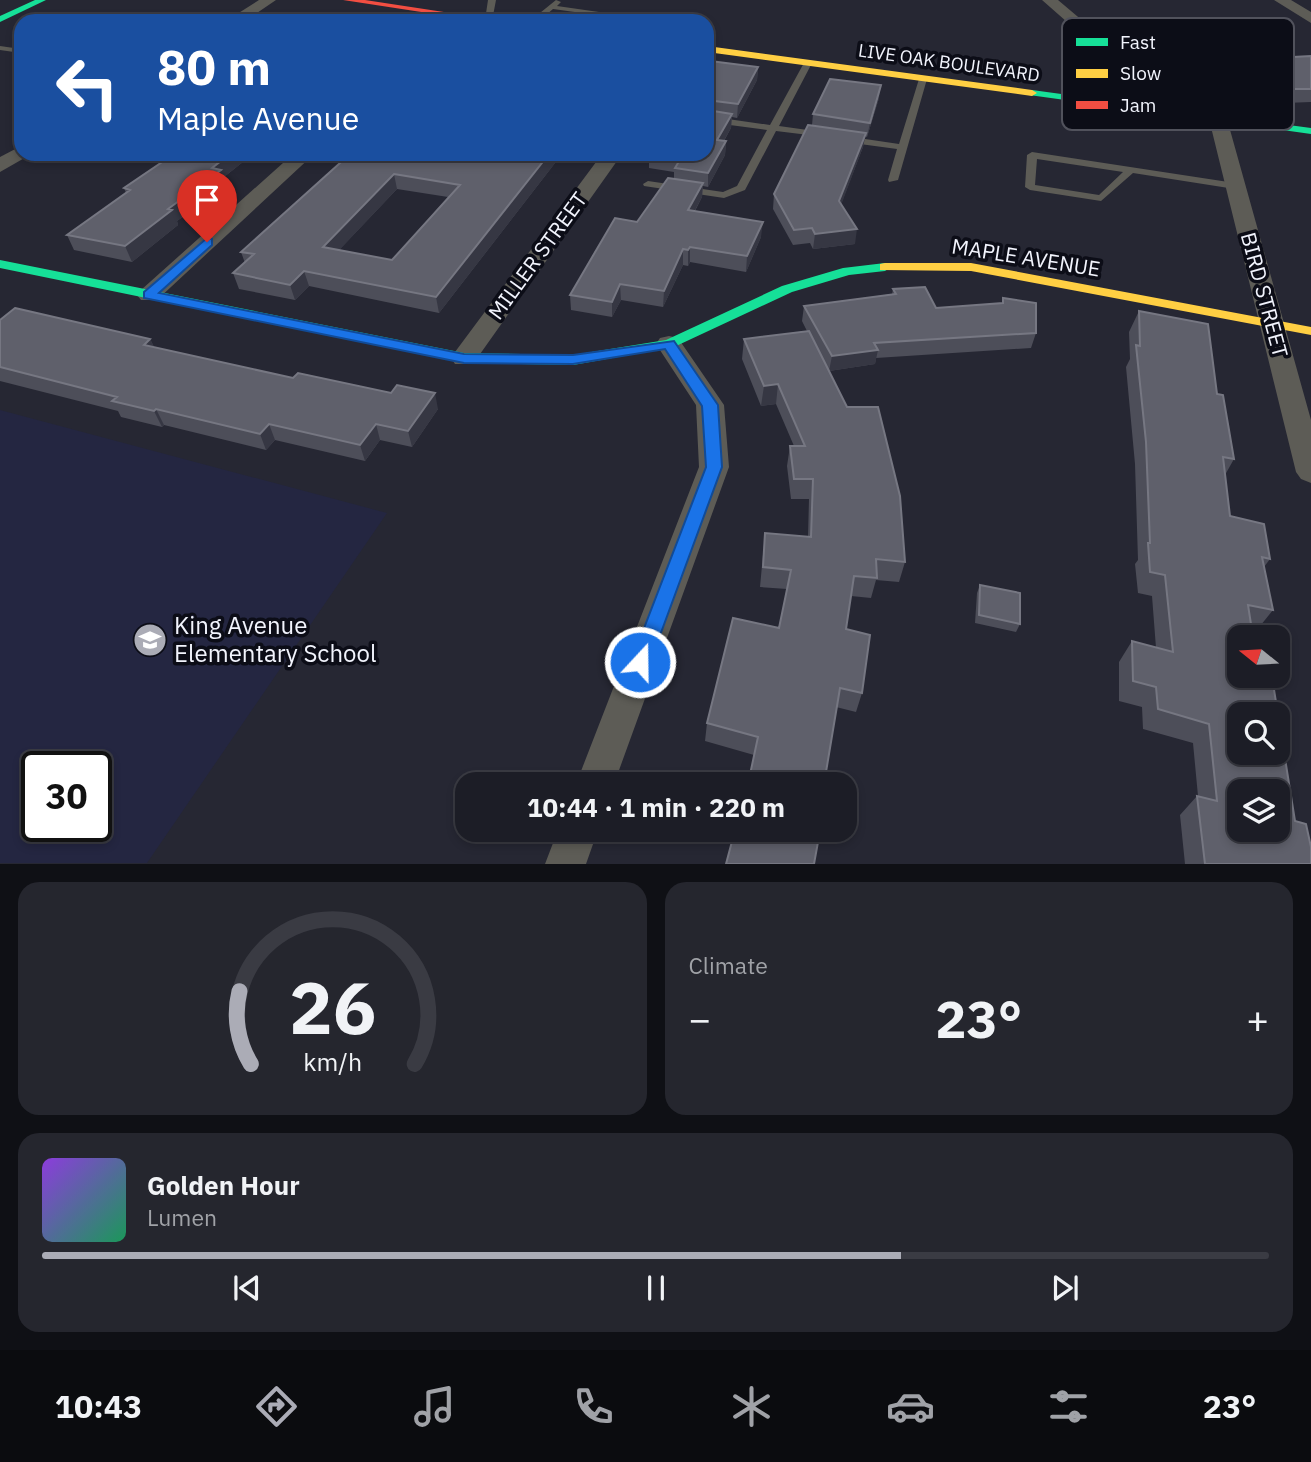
<!DOCTYPE html>
<html lang="en">
<head>
<meta charset="utf-8">
<style>
	body { margin:0; font-family:"IBM Plex Sans",sans-serif; background:#25262e; color:#f1f3f6; height:100vh; display:flex; flex-direction:column; font-size:26px; white-space:nowrap }
	* { box-sizing:border-box; margin:0 }
	p { font-size:23px; color:#a0a2a7 }
	.icon { flex:none; width:38px; height:38px; fill:none; stroke:currentColor; stroke-width:2; stroke-linecap:round; stroke-linejoin:round }
	.map { position:relative; height:864px; overflow:hidden }
	.drawer { display:flex; flex-direction:column; gap:18px; padding:18px; background:#0f1015; flex:1 }
	.drawer>* { flex:none }
	.hud { position:absolute; left:14px; top:14px; width:700px; height:147px; border-radius:21px; box-shadow:0 4px 10px #0003,0 0 0 2px #3a3b43; background:#1a4fa0; color:#fff; overflow:hidden }
	.needle { width:46px; rotate:288deg }
	.tools { position:absolute; left:1227px; top:625px; display:grid; gap:14px }
	.tools a { display:grid; place-items:center; width:63px; height:63px; border-radius:14px; background:#1c1d26; box-shadow:0 4px 10px #0003,0 0 0 2px #3a3b43; font-size:35px }
	.speed { position:absolute; left:21px; top:751px; display:flex; gap:14px; font-size:35px; font-weight:700; text-align:center }
	.speed>* { display:grid; place-content:center; width:91px; height:91px; border-radius:50%; background:#1c1d26; box-shadow:0 4px 10px #0003,0 0 0 2px #3a3b43; line-height:1 }
	.speed .limit { border:4px solid #111; border-radius:10px; background:#fff; color:#111 }
	.pin { position:absolute; display:grid; place-items:center; width:60px; height:60px; color:#fff; margin:-72px -30px; border-radius:50% 50% 50% 0; rotate:-45deg; box-shadow:0 0 7px #0007 }
	.pin .icon { rotate:45deg }
	.me { position:absolute; width:77px; margin:-38px; rotate:21deg; stroke-linejoin:round; filter:drop-shadow(0 0 5px #0008) }
	.turn { display:flex; align-items:center; gap:24px; height:147px; padding:0 28px; font-size:32px }
	.turn .icon { width:91px; height:91px; stroke-width:2.5 }
	.turn b { display:block; font-size:49px; line-height:60px }
	.big { font-size:52px; font-weight:800; line-height:1.1 }
	.drawer .card { flex:1; display:flex; flex-direction:column; justify-content:center; gap:10px; min-width:0; padding:0 24px; border-radius:21px; background:#25262e }
	.drawer .dial { align-items:center; gap:0 }
	.dial svg { height:182px; overflow:visible; fill:none; stroke:#3a3b43; stroke-width:7; stroke-linecap:round; text-anchor:middle }
	.dial text { fill:#f1f3f6; stroke:none }
	.song { display:flex; align-items:center; gap:21px }
	.cover { width:84px; height:84px; border-radius:10px; background:linear-gradient(135deg,hsl(270 70% 55%),hsl(150 70% 35%)) }
	.played { height:7px; border-radius:4px; background:linear-gradient(90deg,#abacb6 70%,#3a3b43 70%) }
	.keys { display:flex; justify-content:space-around; direction:ltr }
	.heat { display:flex; justify-content:space-between; align-items:center; font-size:38px; direction:ltr }
	.drawer .tiles { flex:1; display:grid; gap:18px; grid-template-columns:1fr 1fr }
	.card:last-child { grid-column:span 2 }
	.trip { position:absolute; left:455px; top:772px; width:402px; height:70px; border-radius:21px; background:#1c1d26; box-shadow:0 4px 10px #0003,0 0 0 2px #3a3b43; font-weight:800; line-height:70px; text-align:center }
	.menu { display:flex; height:112px; justify-content:space-around; align-items:center; background:#0b0c0f; color:#a0a2a7 }
	.menu .icon { width:49px; height:49px }
	.menu .selected { color:#abacb6 }
	.menu b { font-size:32px; color:#f1f3f6 }
	.map>svg:first-child { display:block }
	.built { fill:#242641; fill-rule:evenodd }
	.lines { fill:none; stroke-linecap:round; stroke-linejoin:round }
	.lane { fill:#5d5c56; fill-rule:evenodd }
	.street { fill:#5d5c56; fill-rule:evenodd }
	.fast { fill:#16e098; fill-rule:evenodd }
	.slow { fill:#ffcf43; fill-rule:evenodd }
	.jam { fill:#f24e42; fill-rule:evenodd }
	.wall { fill:#4d4e59; fill-rule:evenodd }
	.shaded-wall { fill:#363743 }
	.building { fill:#5f606b; stroke:#767782; stroke-width:2; fill-rule:evenodd }
	.route { fill:#1a73e8; stroke:#114b97; stroke-width:2 }
	.labels { text-anchor:middle; stroke-width:7; stroke-linejoin:round; paint-order:stroke }
	.far-street-label { font-size:18px; fill:#f2f4fd; stroke:#0c0d17 }
	.street-label { font-size:21px; fill:#f2f4fd; stroke:#0c0d17 }
	.near-poi-label { font-size:24px; fill:#f2f4fd; stroke:#0c0d17; text-anchor:start }
	.key { fill:#0c0d17; stroke:#51525c; stroke-width:2 }
	.key-label { font-size:19px; fill:#f2f4fd }
</style>
</head>
<body>
<div class="map">
<svg width="1311" height="864" viewBox="0 0 1311 864">
	<rect width="100%" height="100%" fill="#262733"/>
	<!-- built -->
	<path class="built" d="M0 410 387 513 147 863H0ZM37 766H96V826H37Z"/>
	<g class="lines">
		<!-- lane -->
		<path class="lane" d="M488 0H496L492 21 485 20Z
			M556 0 561 2 557 6 634 17 631 21H623L625 19 553 9 539 21H530Z
			M1165 34 1200 58V62L1122 65 1118 63 1119 61 1189 58 1163 38 1093 40 1089 38 1093 36Z
			M0 46 21 49V53L0 50Z
			M805 61 812 63 779 126 822 132 825 133V137L776 131 745 190 724 198 644 186 643 184 648 181 723 192 737 186 767 130 707 122V116L770 125Z
			M923 76 927 79 898 180 889 182 888 180 897 149 845 142 840 139 845 136 899 144 919 79Z
			M1032 152 1235 183 1240 186 1235 189 1133 173 1101 201 1030 190 1025 187 1027 155ZM1037 159 1123 172 1099 195 1035 185Z"/>
		<!-- street -->
		<path class="street" d="M259 0H276L245 21H226Z
			M1042 0H1058L1187 109 1190 113 1187 117H1175Z
			M1274 0H1291L1311 12V23Z
			M1218 113 1227 119 1311 420V483L1301 479 1296 472 1209 119Z
			M21 146V154H29L28 156 0 172V157Z
			M293 154H314L157 300H141L137 295 141 290Z
			M602 154H622L473 364H455L451 358 455 352Z
			M669 336 678 338 724 405 729 467 614 784H576L699 467 696 405 656 344 660 338Z
			M558 830H598L586 864H545Z"/>
		<!-- fast -->
		<path class="fast" d="M35 0H46L0 22V16Z
			M1032 90 1311 128V134L1029 95 1027 93Z
			M0 260 464 353 573 355 666 340 782 286 843 268 885 263 891 267 885 271 849 275 792 292 674 347 573 365 464 363 0 268Z"/>
		<!-- slow -->
		<path class="slow" d="M707 46 1032 90 1037 93 1032 96 707 52Z
			M885 263H971L1311 327V335L971 271 880 270V264Z"/>
		<!-- jam -->
		<path class="jam" d="M343 0H365L503 21H480Z"/>
	</g>
	<!-- wall -->
	<path class="wall" d="M1311 56V102L1285 103 1249 72 1254 59Z
		M707 65 758 67 757 80 737 118 732 117 731 128 724 141H726L725 155 708 187 703 186 702 197 695 211 761 237 746 272 690 262 688 266 683 265 663 307 621 300 612 317 571 310 570 295 637 222 674 178V172L649 168V154H707Z
		M879 98 867 137 865 136 863 147 841 204 855 244 813 249 810 243 793 245 773 209 774 194 812 125 813 114Z
		M173 154H253L224 177 227 184 177 221 178 225 132 262 74 250 67 235 126 193 124 188Z
		M350 154H562L439 313 309 286 295 300 239 289 233 273 245 263 241 252ZM397 189 448 197 392 260 339 250Z
		M893 289 936 308 1002 304 1003 298 1036 333 1031 348 876 358 875 364 829 371 905 562 899 582 876 580 871 598 851 596 846 629 862 693 856 712 836 707 754 755 705 741 707 723 779 628 787 589 760 587 765 533 808 537 809 499H791L787 466 790 446H794L776 404 761 406 742 359 744 339 807 331 802 321 804 306 892 294Z
		M1139 311 1217 394 1234 459 1225 475 1230 516 1270 559 1264 567 1273 610 1256 631 1252 630 1239 637 1295 821 1311 864H1185L1180 815 1197 796H1198L1193 743 1143 729 1142 707 1119 701V662L1132 641 1156 648 1152 596 1138 593 1135 564 1138 560 1135 464 1126 367 1130 359 1129 332Z
		M0 320 150 339 154 347 293 378 438 409 412 447 380 440 365 461 275 440 266 450 164 425 162 427 121 417 118 411 0 381Z
		M980 585 1020 624 1016 632 975 623 977 593Z"/>
	<!-- shaded-wall -->
	<path class="shaded-wall" d="M758 67 757 80 737 118 738 104Z
		M881 85 879 98 867 137 870 123Z
		M732 114 731 128 716 154 717 140Z
		M866 133 863 147 837 216 839 201Z
		M726 141 725 155 708 187V173Z
		M230 154H253L224 177 227 184 177 221 178 225 132 262 125 246 168 209 212 168Z
		M549 154H562L439 313 436 297Z
		M394 174 397 189 327 263 323 247Z
		M703 183 702 197 687 225 688 210Z
		M763 222 761 237 746 272 747 256Z
		M857 229 855 244 813 249 815 234Z
		M690 247V262L688 266V250Z
		M683 249V265L663 307 664 291Z
		M304 271 309 286 295 300 290 285Z
		M620 284 621 300 612 317V302Z
		M150 339 158 355 144 345Z
		M878 350 875 364 829 371 832 356Z
		M778 384 776 404 761 406 764 386Z
		M435 393 438 409 412 447 408 431Z
		M156 409 164 425 162 427 154 411Z
		M269 424 275 440 266 450 260 434Z
		M376 424 380 440 365 461 360 445Z"/>
	<!-- building -->
	<path class="building" d="M1311 56V89H1292L1254 59Z
		M710 61 758 67 738 104 707 100V65Z
		M830 79 881 85 870 123 813 114Z
		M707 110 732 114 717 140 726 141 708 173 675 168 681 158 653 154H707Z
		M808 125 866 133 839 201 857 229 815 234 812 228 794 230 774 194Z
		M174 154H230L212 168 221 170 168 209 172 210 125 246 67 235 130 190 124 188Z
		M350 154H549L436 297 304 271 290 285 233 273 254 254 241 252ZM394 174 460 185 392 260 323 247Z
		M668 178 703 183 688 210 763 222 747 256 690 247 688 250 683 249 664 291 620 284 612 302 570 295 615 218 637 222Z
		M925 287 936 308 1003 303V298L1036 303V333L874 343 878 350 832 356 804 306 896 294 893 289Z
		M15 308 150 339 144 345 293 378 298 373 391 393 397 385 435 393 408 431 376 424 360 445 269 424 260 434 156 409 154 411 112 401 117 397 0 367V320Z
		M1139 311 1208 324 1217 394 1223 395 1234 459 1223 457 1230 516 1264 524 1270 559 1262 557 1273 610 1248 605 1253 637H1239V676H1267L1272 677 1295 821 1306 824 1311 847V864H1205L1197 796 1217 801 1209 724 1158 709 1156 687 1133 681 1132 641 1173 652 1165 575 1150 572 1148 543H1150L1146 442 1136 345 1140 346ZM1239 714H1278V752H1239ZM1239 791H1278V830H1239Z
		M809 331 847 407H878L900 496 905 562 876 559 877 578 854 576 846 629 870 635 862 693 840 688 824 784H748L758 737 707 723 733 618 779 628 791 570 763 567 765 533 811 537 813 479H794L790 446H805L778 384 764 386 744 339Z
		M980 585 1020 593V624L979 615Z
		M735 830H816L814 841 818 842 814 864H726Z"/>
	<!-- route -->
	<path class="route" d="M207 238 212 239V245L159 293 464 354 573 355 674 341 718 405 722 467 648 668 640 671 633 668 631 662 706 467 702 406 665 349 573 364 464 363 144 298V292Z"/>
	<!-- icons -->
	<defs>
		<symbol id="school-disc" viewBox="-11 -11 22 22"><circle r="9.5" fill="#abacb6" stroke="#0c0d17"/><path d="M0-5L7-2L0 1L-7-2ZM-4 1L0 2.5L4 1V4Q0 6-4 4Z" fill="#fff"/></symbol>
	</defs>
	<g fill-rule="evenodd">
		<use href="#school-disc" x="131" y="621" width="38" height="38"/>
	</g>
	<g class="labels">
		<!-- far-street labels -->
		<g class="far-street-label">
			<text transform="translate(949 63) rotate(8)" y="6">LIVE OAK BOULEVARD</text>
		</g>
		<!-- street labels -->
		<g class="street-label">
			<text transform="translate(538 256) rotate(-54)" y="7">MILLER STREET</text>
			<text transform="translate(1026 258) rotate(9)" y="7">MAPLE AVENUE</text>
			<text transform="translate(1264 295) rotate(75)" y="7">BIRD STREET</text>
		</g>
		<!-- near-poi labels -->
		<g class="near-poi-label">
			<text x="174" y="634">King Avenue<tspan x="174" dy="28">Elementary School</tspan></text>
		</g>
	</g>
	<!-- legend -->
	<rect x="1062" y="18" width="232" height="112" rx="10" class="key"/>
	<rect x="1076" y="38" width="32" height="8" fill="#16e098"/>
	<rect x="1076" y="69" width="32" height="9" fill="#ffcf43"/>
	<rect x="1076" y="101" width="32" height="8" fill="#f24e42"/>
	<g class="key-label">
		<text x="1120" y="49">Fast</text>
		<text x="1120" y="80">Slow</text>
		<text x="1120" y="112">Jam</text>
	</g>
</svg>
<div class="tools">
<a><svg class="needle" viewBox="-14 -14 28 28"><path d="M0-13l5 13h-10z" fill="#e53935"/><path d="M0 13l5-13h-10z" fill="#a0a2a7"/></svg></a>
<a><svg class="icon" aria-label="search" viewBox="0 0 24 24"><circle cx="10" cy="10" r="6"/><path d="M15 15l6 6"/></svg></a>
<a><svg class="icon" aria-label="layers" viewBox="0 0 24 24"><path d="M12 4l9 5-9 5-9-5zM3 14l9 5 9-5"/></svg></a>
</div>
<div class="speed"><div class="limit">30</div></div>
<div class="pin" style="left:207px;top:242px;background:#d93025"><svg class="icon" aria-label="arrive" viewBox="0 0 24 24"><path d="M6 21V4h12l-3 4 3 4H6"/></svg></div>
<svg class="me" style="left:640px;top:662px" viewBox="-20 -20 40 40"><circle r="17" fill="#1a73e8" stroke="#fff" stroke-width="3"/><path d="M0-11L8 9 0 5-8 9z" fill="#fff"/></svg>
<div class="trip">10:44 · 1 min · 220 m</div>
<div class="hud">
<div class="turn"><svg class="icon" aria-label="left" viewBox="0 0 24 24"><path d="M17 20v-9H6M10 6l-5 5 5 5"/></svg><div><b>80 m</b>Maple Avenue</div></div>
</div>
</div>
<section class="drawer">
<div class="tiles">
<div class="card dial"><svg viewBox="0 0 100 80">
<path d="M14 69A42 42 0 1 1 86 69"/>
<path d="M14 69A42 42 0 0 1 9 37" stroke="#abacb6"/>
<text x="50" y="56" font-size="32" font-weight="700">26</text>
<text x="50" y="72" font-size="11">km/h</text>
</svg></div>
<div class="card"><p>Climate</p>
<div class="heat"><a>−</a><b class="big">23°</b><a>+</a></div>
</div>
<div class="card">
<div class="song"><i class="cover"></i><div><b>Golden Hour</b><p>Lumen</p></div></div>
<div class="played"></div>
<div class="keys"><svg class="icon" aria-label="previous" viewBox="0 0 24 24"><path d="M18 5L8 12l10 7zM5 5v14"/></svg><svg class="icon" aria-label="pause" viewBox="0 0 24 24"><path d="M8 5v14M16 5v14"/></svg><svg class="icon" aria-label="next" viewBox="0 0 24 24"><path d="M6 5l10 7-10 7zM19 5v14"/></svg></div>
</div>
</div>
</section>
<nav class="menu">
<b>10:43</b>
<svg class="icon selected" aria-label="directions" viewBox="0 0 24 24"><path d="M12 3l9 9-9 9-9-9zM9 14v-3h6M13 9l2 2-2 2"/></svg>
<svg class="icon" aria-label="music" viewBox="0 0 24 24"><path d="M9 18V5l10-2v13"/><circle cx="6" cy="18" r="3"/><circle cx="16" cy="16" r="3"/></svg>
<svg class="icon" aria-label="phone" viewBox="0 0 24 24"><path d="M5 4h4l2 5-3 2q2 4 5 5l2-3 5 2v4C11 20 4 13 5 4z"/></svg>
<svg class="icon" aria-label="climate" viewBox="0 0 24 24"><path d="M12 3v18M4 7l16 10M4 17L20 7"/></svg>
<svg class="icon" aria-label="car" viewBox="0 0 24 24"><path d="M5 17H2v-5l4-1 3-4h7l3 4 3 1v5h-3M9 17h6M6 11h13"/><circle cx="7" cy="17" r="2"/><circle cx="17" cy="17" r="2"/></svg>
<svg class="icon" aria-label="filters" viewBox="0 0 24 24"><path d="M4 7h16M4 17h16"/><circle cx="9" cy="7" r="2"/><circle cx="15" cy="17" r="2"/></svg>
<b>23°</b>
</nav>
</body>
</html>
